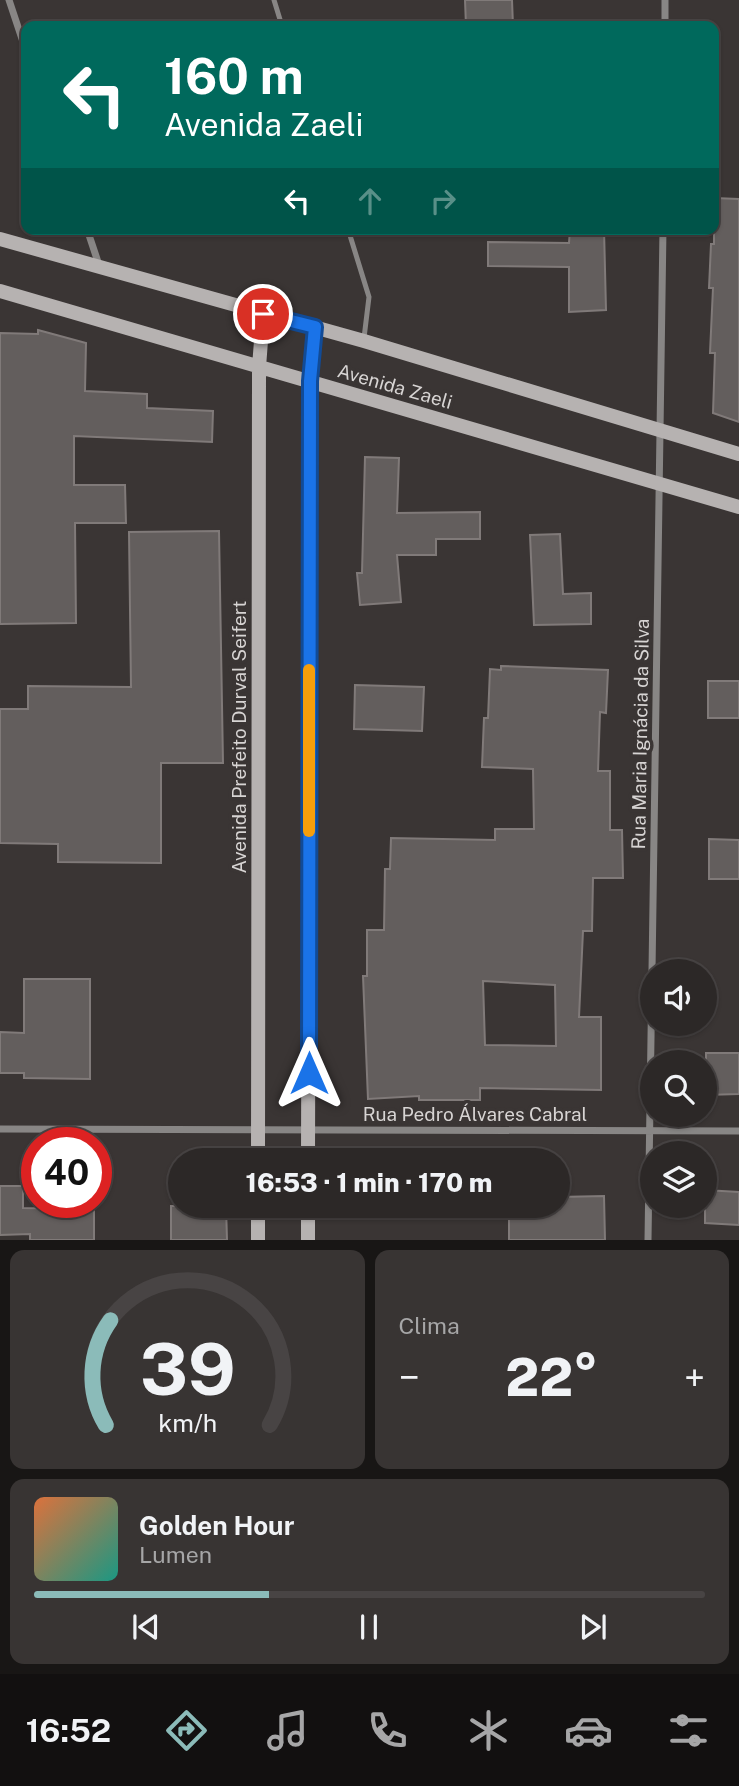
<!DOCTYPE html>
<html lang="pt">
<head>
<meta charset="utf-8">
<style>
	body { margin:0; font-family:"Public Sans",sans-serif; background:#383433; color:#f1f3f6; height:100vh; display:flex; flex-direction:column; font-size:26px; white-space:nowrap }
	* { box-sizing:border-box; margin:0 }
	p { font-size:23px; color:#a6a6a7 }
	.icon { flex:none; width:38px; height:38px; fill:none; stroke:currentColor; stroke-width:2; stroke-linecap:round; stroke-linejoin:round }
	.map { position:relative; height:1240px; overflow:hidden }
	.panel { display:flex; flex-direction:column; gap:10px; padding:10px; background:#181615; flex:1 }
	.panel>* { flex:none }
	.banner { position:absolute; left:21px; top:21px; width:698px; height:214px; border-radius:14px; box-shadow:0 2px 5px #0004,0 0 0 2px #484444; background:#00695c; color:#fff; overflow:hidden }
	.buttons { position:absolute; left:640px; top:959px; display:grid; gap:14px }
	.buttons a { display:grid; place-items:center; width:77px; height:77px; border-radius:50%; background:#2c2827; box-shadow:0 2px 5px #0004,0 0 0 2px #484444; font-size:35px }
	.speed { position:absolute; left:21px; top:1127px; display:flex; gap:14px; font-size:35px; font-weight:700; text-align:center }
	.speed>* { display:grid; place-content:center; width:91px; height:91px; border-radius:50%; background:#2c2827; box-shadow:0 2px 5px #0004,0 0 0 2px #484444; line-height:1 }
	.speed .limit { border:10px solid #d22; background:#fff; color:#111 }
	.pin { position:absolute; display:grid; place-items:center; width:60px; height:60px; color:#fff; margin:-30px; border:4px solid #fff; border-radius:50%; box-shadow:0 2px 7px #0007 }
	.me { position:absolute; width:77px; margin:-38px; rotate:0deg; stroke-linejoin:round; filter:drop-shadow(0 0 5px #0008) }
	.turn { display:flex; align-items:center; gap:24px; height:147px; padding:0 28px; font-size:32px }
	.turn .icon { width:91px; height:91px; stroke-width:2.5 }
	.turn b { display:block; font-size:49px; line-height:60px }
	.lanes { display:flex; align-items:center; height:66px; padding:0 28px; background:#0003; justify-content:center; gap:35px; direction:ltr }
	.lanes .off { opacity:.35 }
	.big { font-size:52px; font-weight:800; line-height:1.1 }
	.panel .card { flex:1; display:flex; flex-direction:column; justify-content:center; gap:10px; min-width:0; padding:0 24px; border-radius:14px; background:#383433 }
	.panel .dial { align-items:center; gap:0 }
	.dial svg { height:182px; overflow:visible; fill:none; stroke:#484444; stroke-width:7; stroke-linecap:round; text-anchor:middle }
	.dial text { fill:#f1f3f6; stroke:none }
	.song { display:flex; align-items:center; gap:21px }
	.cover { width:84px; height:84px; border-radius:10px; background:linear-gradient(135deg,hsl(20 70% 55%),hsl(170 70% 35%)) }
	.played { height:7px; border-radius:4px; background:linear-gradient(90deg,#8bbbb9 35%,#484444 35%) }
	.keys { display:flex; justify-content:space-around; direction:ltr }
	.heat { display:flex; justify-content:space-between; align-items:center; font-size:38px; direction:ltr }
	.panel .tiles { flex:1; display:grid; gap:10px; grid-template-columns:1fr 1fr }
	.card:last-child { grid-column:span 2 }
	.trip { position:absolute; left:168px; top:1148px; width:402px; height:70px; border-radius:35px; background:#2c2827; box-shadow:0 2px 5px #0004,0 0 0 2px #484444; font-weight:800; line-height:70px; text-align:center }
	.dock { display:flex; height:112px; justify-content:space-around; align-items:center; background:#121010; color:#a6a6a7 }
	.dock .icon { width:49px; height:49px }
	.dock .selected { color:#8bbbb9 }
	.dock b { font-size:32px; color:#f1f3f6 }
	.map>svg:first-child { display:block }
	.building { fill:#635e5d; stroke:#807a79; stroke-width:2; fill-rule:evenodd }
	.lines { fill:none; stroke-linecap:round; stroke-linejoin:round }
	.lane { stroke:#888685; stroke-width:5 }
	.street { stroke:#888685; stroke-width:7 }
	.secondary { stroke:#b6b2b1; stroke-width:14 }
	.route-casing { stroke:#114b97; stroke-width:18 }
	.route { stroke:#1a73e8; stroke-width:12 }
	.slow { stroke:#f59e0b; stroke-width:12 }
	.labels { text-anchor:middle; stroke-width:7; stroke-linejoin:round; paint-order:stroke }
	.street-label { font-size:19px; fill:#d7d4d3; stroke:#3a3534 }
</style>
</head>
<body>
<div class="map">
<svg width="739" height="1240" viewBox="0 0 739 1240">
	<rect width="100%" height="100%" fill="#3a3534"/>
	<!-- building -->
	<path class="building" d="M465 0H512L513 26H466Z
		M714 198 739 199V422L713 413 715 353H710L713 288H709L711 244H714Z
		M570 229H604L606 310 569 312V267L488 266V242L569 243Z
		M38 330 86 343 85 391 147 394V408L213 411 212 442 74 436V485H125L126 523H75L76 623 0 624V333L38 334Z
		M365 457 399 458 397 513 480 512V539H436V555H397L401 602 360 605 357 573H362Z
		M219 531 223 763H161V863L58 862V844L0 843V709H28V686L131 687 129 532Z
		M560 534 563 594 591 593V624L534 625 530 535Z
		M501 666 608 670 606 713 600 712 598 771H610V830H622L623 878H593L592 931H583L579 1017H601V1090L480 1088V1100H419V1096L368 1099 363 976H367V930H384L385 869H390L391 838 495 840V829H534L533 769 482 767 484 718H488L490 669 501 670ZM483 981 555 985 556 1046 485 1045Z
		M708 681H739V718H708Z
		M355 685 424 687 422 731 354 729Z
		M709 839 739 840V879H709Z
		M24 979H90V1079L24 1078V1073H0V1032L24 1033Z
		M706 1053H739V1094L706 1095Z
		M0 1186H23V1208L94 1209V1240H30V1234L0 1235Z
		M705 1190 739 1192V1225L705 1223Z
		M604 1196 605 1240H509V1206H558V1197Z
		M171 1206H226L227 1240H171Z"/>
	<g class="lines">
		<!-- lane -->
		<path class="lane" d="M274 0 282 26
			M348 229 369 297 364 338"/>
		<!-- street -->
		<path class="street" d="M9 0 26 51
			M665 26V0
			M87 229 99 265
			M0 1129 739 1131
			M648 1240 663 229"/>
		<!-- secondary -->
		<path class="secondary" d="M0 239 364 341 739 454
			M0 291 739 507
			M258 1160 259 367 263 315
			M308 1160 310 381 315 327
			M258 1240V1206
			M308 1240V1206"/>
	</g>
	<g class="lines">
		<defs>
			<path id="route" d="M263 314 315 327 310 381 309 1073"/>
		</defs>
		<!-- route casing -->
		<use href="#route" class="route-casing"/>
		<!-- route -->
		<use href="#route" class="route"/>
		<!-- slow -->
		<path class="slow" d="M309 831V670"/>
	</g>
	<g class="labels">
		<!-- street labels -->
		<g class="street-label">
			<text transform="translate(395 386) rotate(16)" y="7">Avenida Zaeli</text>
			<text transform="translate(640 734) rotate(-89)" y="7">Rua Maria Ignácia da Silva</text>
			<text transform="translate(239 737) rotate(-90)" y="7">Avenida Prefeito Durval Seifert</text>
			<text x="475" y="1121">Rua Pedro Álvares Cabral</text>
		</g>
	</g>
</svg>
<div class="buttons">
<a><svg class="icon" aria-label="sound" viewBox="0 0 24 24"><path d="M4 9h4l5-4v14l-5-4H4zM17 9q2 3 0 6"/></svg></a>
<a><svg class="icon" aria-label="search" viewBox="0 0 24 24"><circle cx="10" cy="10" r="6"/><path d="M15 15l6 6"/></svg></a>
<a><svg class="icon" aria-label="layers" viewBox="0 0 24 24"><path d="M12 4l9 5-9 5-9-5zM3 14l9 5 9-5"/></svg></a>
</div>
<div class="speed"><div class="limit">40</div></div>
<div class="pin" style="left:263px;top:314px;background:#d93025"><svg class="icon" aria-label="arrive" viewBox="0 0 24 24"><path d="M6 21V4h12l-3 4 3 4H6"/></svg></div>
<svg class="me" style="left:309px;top:1073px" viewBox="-20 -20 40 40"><path d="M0-17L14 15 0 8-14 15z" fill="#1a73e8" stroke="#fff" stroke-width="4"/></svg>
<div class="trip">16:53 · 1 min · 170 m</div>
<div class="banner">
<div class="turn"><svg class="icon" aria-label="left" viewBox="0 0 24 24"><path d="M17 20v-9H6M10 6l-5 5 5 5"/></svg><div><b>160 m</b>Avenida Zaeli</div></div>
<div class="lanes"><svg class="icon" aria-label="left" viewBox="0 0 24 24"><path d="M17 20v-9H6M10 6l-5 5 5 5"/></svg><svg class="icon off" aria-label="ahead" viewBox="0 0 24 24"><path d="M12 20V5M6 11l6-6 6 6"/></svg><svg class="icon off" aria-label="right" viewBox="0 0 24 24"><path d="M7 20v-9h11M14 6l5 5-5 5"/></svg></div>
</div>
</div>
<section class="panel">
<div class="tiles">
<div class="card dial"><svg viewBox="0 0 100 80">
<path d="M14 69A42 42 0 1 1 86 69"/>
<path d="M14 69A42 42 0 0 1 16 23" stroke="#8bbbb9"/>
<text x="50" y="56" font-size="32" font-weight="700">39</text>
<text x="50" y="72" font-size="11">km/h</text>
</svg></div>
<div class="card"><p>Clima</p>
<div class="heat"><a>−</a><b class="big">22°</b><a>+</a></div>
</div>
<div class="card">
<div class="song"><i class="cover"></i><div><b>Golden Hour</b><p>Lumen</p></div></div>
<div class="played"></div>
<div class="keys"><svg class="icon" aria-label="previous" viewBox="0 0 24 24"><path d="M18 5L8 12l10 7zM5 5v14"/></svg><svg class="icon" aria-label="pause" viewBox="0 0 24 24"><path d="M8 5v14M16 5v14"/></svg><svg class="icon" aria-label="next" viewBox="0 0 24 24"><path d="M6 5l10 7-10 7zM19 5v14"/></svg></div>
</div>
</div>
</section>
<nav class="dock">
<b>16:52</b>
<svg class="icon selected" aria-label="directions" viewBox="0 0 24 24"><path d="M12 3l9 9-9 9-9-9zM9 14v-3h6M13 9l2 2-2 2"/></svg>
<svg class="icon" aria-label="music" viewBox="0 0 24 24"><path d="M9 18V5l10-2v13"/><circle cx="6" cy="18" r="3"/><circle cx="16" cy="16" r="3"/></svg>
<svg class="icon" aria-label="phone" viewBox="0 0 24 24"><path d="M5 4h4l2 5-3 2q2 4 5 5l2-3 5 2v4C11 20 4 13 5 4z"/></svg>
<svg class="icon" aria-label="climate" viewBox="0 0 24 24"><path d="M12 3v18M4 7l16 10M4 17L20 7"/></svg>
<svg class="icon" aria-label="car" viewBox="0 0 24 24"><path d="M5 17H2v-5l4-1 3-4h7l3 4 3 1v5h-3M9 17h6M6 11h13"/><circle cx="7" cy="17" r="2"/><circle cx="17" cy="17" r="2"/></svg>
<svg class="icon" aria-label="filters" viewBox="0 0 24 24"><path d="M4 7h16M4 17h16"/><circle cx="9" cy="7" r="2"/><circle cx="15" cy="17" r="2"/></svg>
</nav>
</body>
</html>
